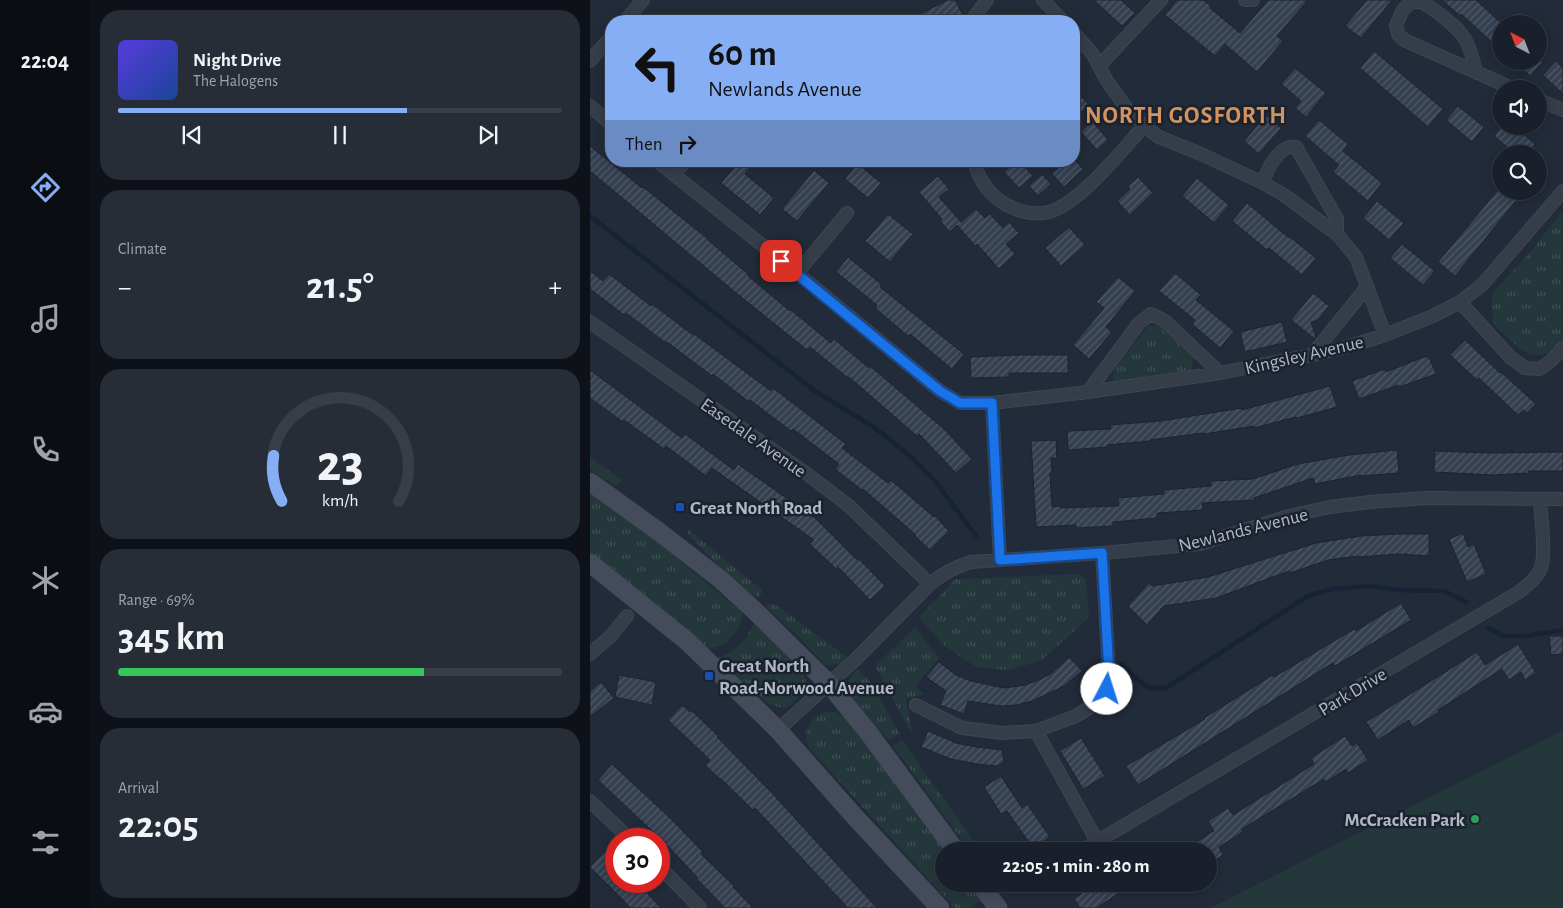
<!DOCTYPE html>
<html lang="en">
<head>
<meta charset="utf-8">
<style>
	body { margin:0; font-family:"Alegreya Sans",sans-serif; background:#272d37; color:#f1f3f6; height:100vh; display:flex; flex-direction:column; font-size:19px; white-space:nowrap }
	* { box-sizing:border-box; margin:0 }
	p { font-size:16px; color:#9fa3a9 }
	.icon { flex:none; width:28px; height:28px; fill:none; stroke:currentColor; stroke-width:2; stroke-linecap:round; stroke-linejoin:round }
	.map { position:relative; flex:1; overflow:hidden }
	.side { display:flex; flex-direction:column; gap:10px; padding:10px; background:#0e1218; width:500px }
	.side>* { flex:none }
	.banner { position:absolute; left:15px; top:15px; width:475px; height:152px; border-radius:20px; box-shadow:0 2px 12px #0003,0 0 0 1px #383e47; background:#86aef5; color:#111; overflow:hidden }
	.needle { width:32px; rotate:318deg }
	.fabs { position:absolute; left:902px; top:15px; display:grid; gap:10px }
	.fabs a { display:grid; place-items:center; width:55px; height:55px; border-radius:50%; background:#1a202b; box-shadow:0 2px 12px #0003,0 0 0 1px #383e47; font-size:25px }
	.speed { position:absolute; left:15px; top:828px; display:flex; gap:10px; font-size:25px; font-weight:700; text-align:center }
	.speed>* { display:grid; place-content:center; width:65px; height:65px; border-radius:50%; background:#1a202b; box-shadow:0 2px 12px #0003,0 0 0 1px #383e47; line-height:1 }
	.speed .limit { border:8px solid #d22; background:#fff; color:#111 }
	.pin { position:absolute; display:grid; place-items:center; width:42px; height:42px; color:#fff; margin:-21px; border-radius:10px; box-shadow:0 2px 8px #0006 }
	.me { position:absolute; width:55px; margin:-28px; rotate:5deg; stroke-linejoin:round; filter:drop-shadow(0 0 4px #0008) }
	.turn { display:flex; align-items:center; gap:18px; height:105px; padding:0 20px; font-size:22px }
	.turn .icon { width:65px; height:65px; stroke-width:2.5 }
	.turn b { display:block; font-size:35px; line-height:42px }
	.then { display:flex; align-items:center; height:48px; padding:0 20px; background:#0003; gap:10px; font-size:19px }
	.big { font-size:38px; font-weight:700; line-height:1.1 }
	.side .card { flex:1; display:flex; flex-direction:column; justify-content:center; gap:8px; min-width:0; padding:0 18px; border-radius:20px; background:#272d37 }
	.side .dial { align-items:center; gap:0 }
	.dial svg { height:130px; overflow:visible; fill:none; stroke:#383e47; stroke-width:7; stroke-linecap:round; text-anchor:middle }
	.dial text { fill:#f1f3f6; stroke:none }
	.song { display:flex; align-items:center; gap:15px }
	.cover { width:60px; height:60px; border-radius:8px; background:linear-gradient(135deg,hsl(250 70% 55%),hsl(220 70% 35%)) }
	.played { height:5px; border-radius:2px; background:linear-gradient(90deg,#86aef5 65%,#383e47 65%) }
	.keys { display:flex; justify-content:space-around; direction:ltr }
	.heat { display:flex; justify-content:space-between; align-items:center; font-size:28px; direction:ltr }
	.charge { height:8px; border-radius:4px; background:linear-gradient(90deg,#34c759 69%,#383e47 0) }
	.trip { position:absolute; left:345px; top:842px; width:282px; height:50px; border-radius:25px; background:#1a202b; box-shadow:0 2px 12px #0003,0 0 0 1px #383e47; font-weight:700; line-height:50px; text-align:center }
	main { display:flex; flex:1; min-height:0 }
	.menu { display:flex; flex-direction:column; width:90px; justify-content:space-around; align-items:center; background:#0a0d11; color:#9fa3a9 }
	.menu .icon { width:35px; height:35px }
	.menu .active { color:#86aef5 }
	.menu b { font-size:22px; color:#f1f3f6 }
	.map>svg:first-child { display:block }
	.grass { fill:url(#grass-tufts) }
	.park { fill:#24373a }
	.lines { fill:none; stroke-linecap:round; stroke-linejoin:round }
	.stream { stroke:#162236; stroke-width:4.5 }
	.building { fill:url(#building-hatch); stroke:#1d2430 }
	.minor-casing { stroke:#3f4653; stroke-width:14 }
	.secondary-casing { stroke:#3f4653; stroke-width:19 }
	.minor { stroke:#353d49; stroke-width:12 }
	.secondary { stroke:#444c5c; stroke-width:18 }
	.route-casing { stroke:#114b97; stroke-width:12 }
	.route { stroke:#1a73e8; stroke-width:9 }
	.transit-dot { fill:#1a4fb4; stroke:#1b222e; stroke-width:2 }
	.leisure-dot { fill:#2e9e5b; stroke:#1b222e; stroke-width:2 }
	.labels { text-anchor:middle; stroke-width:5; stroke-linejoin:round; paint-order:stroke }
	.street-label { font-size:19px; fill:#b0b8c6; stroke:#1b222e }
	.poi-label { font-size:19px; font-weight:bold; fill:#b0b8c6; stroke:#1b222e; text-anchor:start }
	.district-label { font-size:24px; font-weight:bold; letter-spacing:1px; fill:#d19460; stroke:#1b222e }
</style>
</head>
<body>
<main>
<nav class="menu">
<b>22:04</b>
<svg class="icon active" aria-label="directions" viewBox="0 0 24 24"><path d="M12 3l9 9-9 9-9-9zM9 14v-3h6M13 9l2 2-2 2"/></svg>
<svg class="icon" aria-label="music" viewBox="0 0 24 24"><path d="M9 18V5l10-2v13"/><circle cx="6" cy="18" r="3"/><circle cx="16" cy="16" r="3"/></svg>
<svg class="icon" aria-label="phone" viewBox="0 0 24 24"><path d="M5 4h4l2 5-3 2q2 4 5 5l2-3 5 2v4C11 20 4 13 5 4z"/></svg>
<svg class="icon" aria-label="climate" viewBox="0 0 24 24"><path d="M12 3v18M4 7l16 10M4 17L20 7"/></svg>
<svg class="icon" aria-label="car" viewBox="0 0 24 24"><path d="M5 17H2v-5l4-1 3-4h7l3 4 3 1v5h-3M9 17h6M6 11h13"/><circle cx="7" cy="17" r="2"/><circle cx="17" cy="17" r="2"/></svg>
<svg class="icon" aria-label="filters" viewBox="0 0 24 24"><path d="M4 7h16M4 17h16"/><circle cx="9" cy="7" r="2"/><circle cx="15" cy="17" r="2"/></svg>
</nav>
<section class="side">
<div class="card">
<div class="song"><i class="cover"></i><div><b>Night Drive</b><p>The Halogens</p></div></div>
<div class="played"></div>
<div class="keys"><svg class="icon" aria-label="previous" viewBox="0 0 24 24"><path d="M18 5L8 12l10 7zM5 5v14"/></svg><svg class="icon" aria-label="pause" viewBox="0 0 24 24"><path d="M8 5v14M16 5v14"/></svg><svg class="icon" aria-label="next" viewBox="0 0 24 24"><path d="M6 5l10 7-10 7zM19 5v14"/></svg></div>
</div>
<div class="card"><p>Climate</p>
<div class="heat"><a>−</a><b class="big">21.5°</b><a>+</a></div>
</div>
<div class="card dial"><svg viewBox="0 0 100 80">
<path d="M14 69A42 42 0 1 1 86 69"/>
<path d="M14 69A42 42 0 0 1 9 41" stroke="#86aef5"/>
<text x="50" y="56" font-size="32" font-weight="700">23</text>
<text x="50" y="72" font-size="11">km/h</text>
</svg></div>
<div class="card"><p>Range · 69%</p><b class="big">345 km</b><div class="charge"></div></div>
<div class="card"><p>Arrival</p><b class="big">22:05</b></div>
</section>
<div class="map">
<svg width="973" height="908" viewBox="0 0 973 908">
	<defs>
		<pattern id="grass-tufts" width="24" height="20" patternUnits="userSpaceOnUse" patternTransform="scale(1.25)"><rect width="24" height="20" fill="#24373a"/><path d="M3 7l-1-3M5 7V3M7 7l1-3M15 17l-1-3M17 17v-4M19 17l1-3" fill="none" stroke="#415255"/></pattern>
		<pattern id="building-hatch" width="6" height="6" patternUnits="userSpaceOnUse" patternTransform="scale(1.25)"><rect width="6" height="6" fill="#343f50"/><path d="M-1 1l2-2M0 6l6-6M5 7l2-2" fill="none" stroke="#4f5968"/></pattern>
	</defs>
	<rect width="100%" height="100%" fill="#222b39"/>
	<!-- grass -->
	<path class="grass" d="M973 210V341C944 372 926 345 903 323L902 294 942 250Z
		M568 325 603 357 602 370 523 381 524 369 558 326Z
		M0 457 32 480 27 486 23 485 0 469Z
		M0 491 39 518 153 613 148 630 135 644 118 649 0 553Z
		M99 530 172 590 169 597H164L121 558 97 533Z
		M489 574 496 579 499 617 477 638 450 661 418 670 386 667 356 647 329 618 365 579Z
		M178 603 188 606 257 657 250 663 243 665H235L207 635 176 607Z
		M164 623 211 667 216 680 214 691 203 704 193 708 178 704 128 658C147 650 155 642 164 623Z
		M325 627 349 658 325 686 334 694 316 699 323 736 285 666Z
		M268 669 281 683 310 734 298 740 261 696C255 683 259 677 268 669Z
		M234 712H245L258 718 356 851H354V884H380L391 900 380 908H365L219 748C212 730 218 721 234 712Z
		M312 740 391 851H380L303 746Z"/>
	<!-- park -->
	<path class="park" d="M973 730V908H620Z"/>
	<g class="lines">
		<!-- stream -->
		<path class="stream" d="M0 216 225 391 285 428 320 456 346 482 386 536
			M898 628 913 636H937L973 630
			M532 664 549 681 560 688H576L718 596 742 589 781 586 808 590 854 591 876 602"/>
	</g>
	<!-- building -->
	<path class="building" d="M358 0H365L373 15 360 21H316Z
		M504 0H531L545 13 532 26Z
		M587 0H613L621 6 620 8 650 33 678 0H718L687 36 693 41 667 72 635 44 625 56 575 15Z
		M777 0H802L771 38 755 26Z
		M852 0H886L911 23V36L904 44 871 14 870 16Z
		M784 51 853 109 838 127 770 68Z
		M925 61H954L940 76Z
		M966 61 973 68V94L953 75Z
		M705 68 736 93 716 117 705 108 711 101 691 84Z
		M484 88 499 105 484 118Z
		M868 106 894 127 882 142 856 120Z
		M676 115 691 128 669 154 654 141Z
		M729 120 758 144 753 151 792 183 778 201 743 172 749 165 715 136Z
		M502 121 518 140 507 150 491 132Z
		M912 126H924L945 144 936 154H925L904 136Z
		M0 146 52 188 53 187 118 239V240L159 275 158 276 200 311 201 310 241 343 244 339 279 368 280 366 354 429 382 459 366 473 329 434 327 436 259 377 258 378 220 347 217 350 145 292 0 171Z
		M150 161H166L155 174 184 198 170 215 131 183Z
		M426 161H430L443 176 429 188 414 172Z
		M476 161H486L493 169 474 187 462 174Z
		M267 163 291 183 278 198 255 179Z
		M224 170 239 183 207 221 192 209Z
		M452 174 461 184 448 196 439 186Z
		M348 176 359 189 349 197 371 222 386 209 395 218 400 214 413 228 419 222 429 233 416 244 425 254 409 269 387 244 385 246 367 225 360 232 350 221 352 219 329 192Z
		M548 177 563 193 540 215 527 201 540 189 538 186Z
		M607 178 639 205 624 223 592 196Z
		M907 191H934L865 276 848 262Z
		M787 201 814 223 799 240 773 218Z
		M657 203 699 238 700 237 726 258 712 275 679 248 677 250 642 221Z
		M298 214 323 234 300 262 275 241Z
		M479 227 495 245 471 266 455 248Z
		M812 244 845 271 833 285 800 258Z
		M258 257 292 285 290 287 374 354 362 369 320 334 318 336 285 308 287 305 246 272Z
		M0 271 13 281 19 274 61 306 62 304 103 335 104 334 181 391 183 388 256 444 252 448 298 483 301 480 344 517 345 516 359 531 340 550 325 536 326 535 273 489 272 490 245 469 249 464 203 429 201 431 160 400 159 402 123 374 122 376 77 342 76 343 36 313 34 315 0 289Z
		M585 273 611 295 606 300 644 331 630 348 602 324 605 320 569 291Z
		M528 277 545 291 516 327 522 332 499 359 483 345 514 308 506 302Z
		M723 293 739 306 728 320 721 322 726 337 725 339 701 320Z
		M692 322 697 342 655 352 650 332Z
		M875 340 910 373 911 372 946 404 937 413 933 410 928 415 889 378 887 380 860 355Z
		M430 355H478V373H419V377L381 378 380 357Z
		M834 357H839L846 374 809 387 808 385 769 399 762 381 795 369 796 372Z
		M0 370 92 438 95 434 144 470 148 464 226 519 267 560 269 559 295 586 280 600 248 567 246 569 220 544 224 540 122 468 116 476 76 446 74 449 34 420 33 422 0 398Z
		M740 386 747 407 707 418 706 417 664 428V426L614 434 613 433 560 440V441L517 445V447L478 450 477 431 521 429 520 425 571 421 652 408V410Z
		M466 440 467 458H461L462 473H460L462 507 471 506V508L529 506 528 498 574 494V490L621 486V481L663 479 708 464 759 455 807 450 809 473 771 476V475L725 484 723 478 664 498V500L612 503 613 510 567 513V518L523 522V526L486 528V525L446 527 441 441Z
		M845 451 899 453 973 452V471H938L939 473 903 475 844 472Z
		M873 533 878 547 884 544 896 574 877 582 859 539Z
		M807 534H839V556L809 554 768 557V556L738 560 700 573 699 571 626 598 574 606 557 625 538 606 559 583 562 586 618 577 726 543 771 536Z
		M811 603 821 620 745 666 743 663 548 785 536 766 615 719 614 718 683 675 684 677 764 629 766 631Z
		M959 636H973V654L961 655Z
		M928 644 946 673 935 680 931 672 919 680 912 669 848 710 849 712 823 728 819 720 788 740 776 722 887 652 895 665Z
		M479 657 492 671 474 686 442 701 426 705 411 706 378 701 374 714 350 705 356 691 336 677 349 662 366 675 381 681 414 688 435 685 449 680 462 673Z
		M29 675 66 682 62 705 25 697Z
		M11 682 24 698 0 717V691Z
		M92 705 100 712 101 710 128 736 127 737 181 792 287 908H258L165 808 163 810 130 778V779L115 765 120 760 78 720Z
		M338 731 366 743 386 747 412 750 414 762 407 766 387 764 361 759 331 747Z
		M755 736 762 746 767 743 778 760 758 773 756 769 736 782 734 779 652 829 653 832 629 847 633 855 619 864V851H592L619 834V831L620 833 624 831 618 821 638 808 643 815 724 764 721 758Z
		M491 738 515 776 493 789 470 751Z
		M22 764 80 818 113 852 111 854 144 886 143 887 163 908H135L106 878 107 877 76 844 8 780Z
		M411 776 432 808 437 804 460 837 443 848 417 811 411 814 394 787Z
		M15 851 26 862V881H46L71 908H41L0 867Z
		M507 884H528L533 891 506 908H490L484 898Z"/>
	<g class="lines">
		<defs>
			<path id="minor" d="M453 0 473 21
				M655 0H663
				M35 21 53 0
				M381 21 397 0
				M484 33 502 53 517 81 535 106 554 126 569 137 611 154 673 183 694 195 747 234 766 257 795 335
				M0 61 21 37
				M509 66 571 0
				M887 73C883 62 881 49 875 39 867 26 843 8 830 1L820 3 813 10 806 25 808 34 814 40 924 89
				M949 100 973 110
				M0 106 21 124
				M67 161 207 273 350 391 370 403H402L498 392 630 373 722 355 760 346 795 335 843 316 870 302 892 285 973 191
				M384 161C389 181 402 199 421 207 431 212 442 214 454 213 486 209 532 150 554 126
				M83 174 96 161
				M673 183C677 170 689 144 706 147L747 219V234
				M207 273 257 213
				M870 302 920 357 935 368 950 369 962 360 973 348
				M0 322 217 474 258 505 340 584
				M722 355 777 287
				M498 392 549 323 561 314 575 321 630 373
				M402 403 410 560
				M0 654 21 636 37 616
				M326 705 372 728 413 733 446 731 486 716 505 704 517 689 519 673 512 553
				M188 730 267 658 340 584C353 573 365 567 381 562L512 553 610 544 699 516 740 507 780 502 836 498 973 499
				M446 731 507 841
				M0 801 40 839
				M491 851 929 592C937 585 947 579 951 568 956 553 951 517 950 500
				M69 866 110 908
				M434 886 438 884"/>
			<path id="secondary" d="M0 482 68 531 130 579 164 610 239 684 278 732 366 851
				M0 563 98 642 188 730 265 817 350 908
				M390 884 408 908"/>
		</defs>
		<!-- minor casing -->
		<use href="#minor" class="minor-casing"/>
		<!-- secondary casing -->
		<use href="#secondary" class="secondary-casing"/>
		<!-- minor -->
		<use href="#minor" class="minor"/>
		<!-- secondary -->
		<use href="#secondary" class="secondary"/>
	</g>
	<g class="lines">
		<defs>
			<path id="route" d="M191 261 350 391 370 403H402L410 560 512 553 519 673 517 689"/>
		</defs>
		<!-- route casing -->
		<use href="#route" class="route-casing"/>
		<!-- route -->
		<use href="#route" class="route"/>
	</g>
	<!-- markers -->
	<g class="transit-dot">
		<rect x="85" y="502" width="10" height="10" rx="2.5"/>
		<rect x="114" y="671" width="10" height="10" rx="2.5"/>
	</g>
	<circle class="leisure-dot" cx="885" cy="819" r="5"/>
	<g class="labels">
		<!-- street labels -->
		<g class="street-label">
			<text transform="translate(714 354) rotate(-13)" y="7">Kingsley Avenue</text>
			<text transform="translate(164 437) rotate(35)" y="7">Easedale Avenue</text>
			<text transform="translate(653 529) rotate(-14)" y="7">Newlands Avenue</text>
			<text transform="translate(762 691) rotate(-31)" y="7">Park Drive</text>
		</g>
		<!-- poi labels -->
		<g class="poi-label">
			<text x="100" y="514">Great North Road</text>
			<text x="129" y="672">Great North<tspan x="129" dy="22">Road-Norwood Avenue</tspan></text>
			<text x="875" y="826" text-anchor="end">McCracken Park</text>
		</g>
		<!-- district labels -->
		<g class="district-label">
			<text x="596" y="123">NORTH GOSFORTH</text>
		</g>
	</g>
</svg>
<div class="fabs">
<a><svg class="needle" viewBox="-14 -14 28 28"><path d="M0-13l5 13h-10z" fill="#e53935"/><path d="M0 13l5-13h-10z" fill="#9fa3a9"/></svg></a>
<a><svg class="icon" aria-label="sound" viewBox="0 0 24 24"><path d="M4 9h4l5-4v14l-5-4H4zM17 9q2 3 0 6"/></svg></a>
<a><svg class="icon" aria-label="search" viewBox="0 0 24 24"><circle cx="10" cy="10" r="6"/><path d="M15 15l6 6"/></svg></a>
</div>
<div class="speed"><div class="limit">30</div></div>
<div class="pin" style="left:191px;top:261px;background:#d93025"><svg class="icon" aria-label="arrive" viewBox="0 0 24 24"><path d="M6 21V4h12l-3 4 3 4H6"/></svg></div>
<svg class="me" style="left:517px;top:689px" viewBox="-20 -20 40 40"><circle r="19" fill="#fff"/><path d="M0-13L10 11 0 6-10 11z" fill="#1a73e8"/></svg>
<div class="trip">22:05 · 1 min · 280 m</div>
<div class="banner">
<div class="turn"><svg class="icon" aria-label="left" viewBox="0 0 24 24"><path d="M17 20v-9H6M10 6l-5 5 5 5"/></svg><div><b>60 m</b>Newlands Avenue</div></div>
<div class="then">Then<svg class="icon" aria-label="right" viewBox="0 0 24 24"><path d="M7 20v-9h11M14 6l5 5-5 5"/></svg></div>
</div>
</div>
</main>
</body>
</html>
